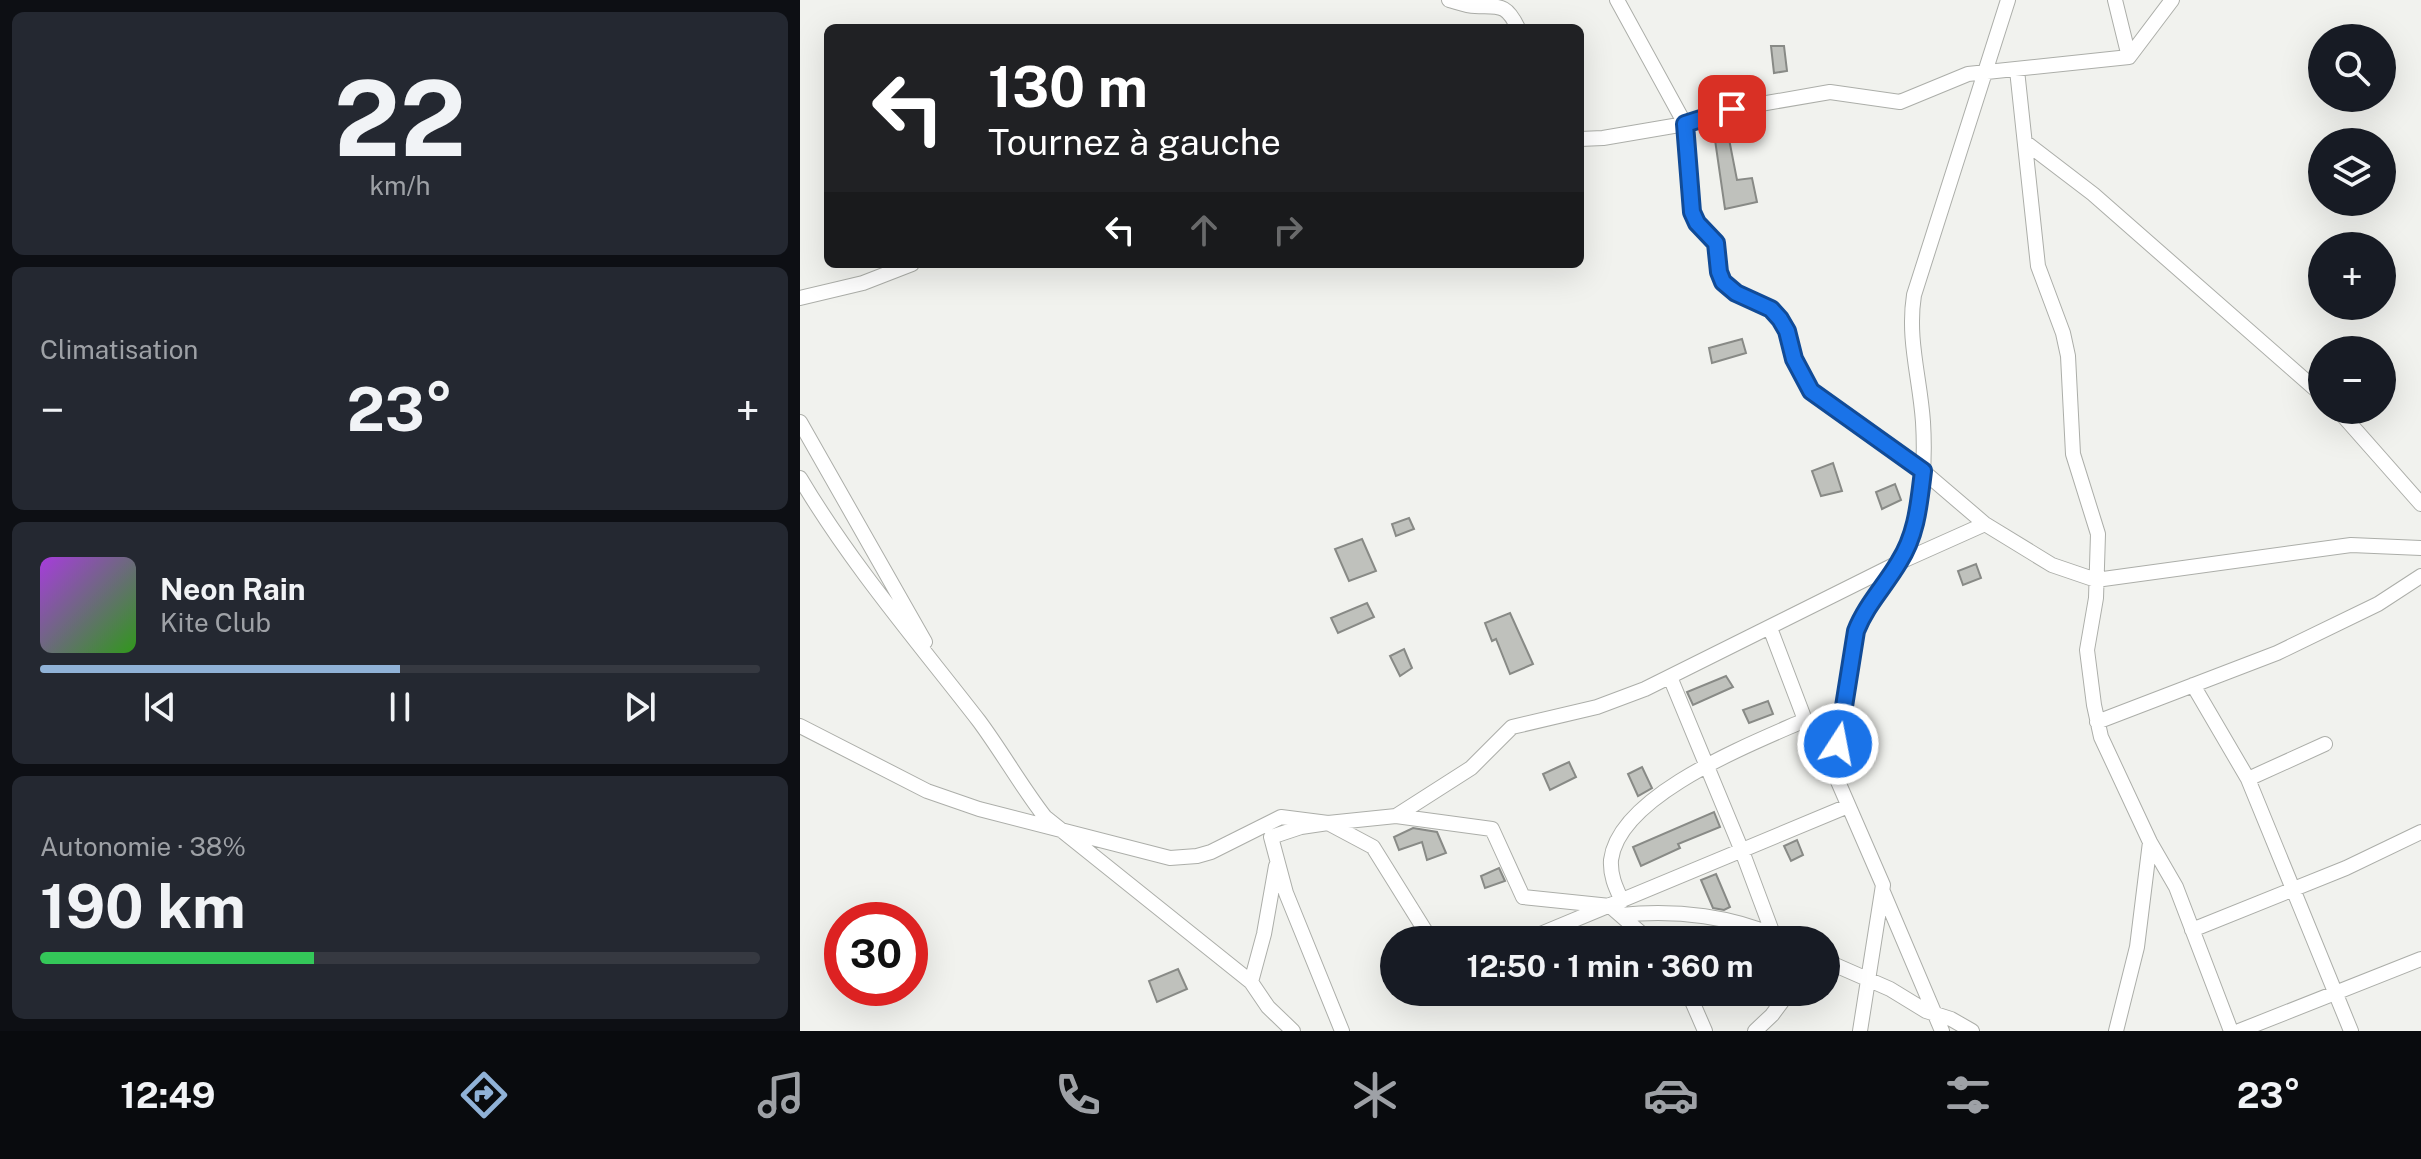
<!DOCTYPE html>
<html lang="fr">
<head>
<meta charset="utf-8">
<style>
	body { margin:0; font-family:"Public Sans",sans-serif; background:#242831; color:#f1f3f6; height:100vh; display:flex; flex-direction:column; font-size:30px; white-space:nowrap }
	* { box-sizing:border-box; margin:0 }
	p { font-size:26px; color:#9ea1a6 }
	.icon { flex:none; width:44px; height:44px; fill:none; stroke:currentColor; stroke-width:2; stroke-linecap:round; stroke-linejoin:round }
	.map { position:relative; flex:1; overflow:hidden }
	.panel { display:flex; flex-direction:column; gap:12px; padding:12px; background:#0d0f14; width:800px }
	.panel>* { flex:none }
	.top-card { position:absolute; left:24px; top:24px; width:760px; height:244px; border-radius:12px; box-shadow:0 8px 32px #0002; background:#202124; color:#fff; overflow:hidden }
	.tools { position:absolute; left:1508px; top:24px; display:grid; gap:16px }
	.tools a { display:grid; place-items:center; width:88px; height:88px; border-radius:50%; background:#171b24; box-shadow:0 8px 32px #0002; font-size:40px }
	.speed { position:absolute; left:24px; top:902px; display:flex; gap:16px; font-size:40px; font-weight:700; text-align:center }
	.speed>* { display:grid; place-content:center; width:104px; height:104px; border-radius:50%; background:#171b24; box-shadow:0 8px 32px #0002; line-height:1 }
	.speed .limit { border:12px solid #d22; background:#fff; color:#111 }
	.pin { position:absolute; display:grid; place-items:center; width:68px; height:68px; color:#fff; margin:-34px; border-radius:16px; box-shadow:0 4px 12px #0006 }
	.me { position:absolute; width:88px; margin:-44px; rotate:11deg; stroke-linejoin:round; filter:drop-shadow(0 0 6px #0008) }
	.turn { display:flex; align-items:center; gap:28px; height:168px; padding:0 32px; font-size:36px }
	.turn .icon { width:104px; height:104px; stroke-width:2.5 }
	.turn b { display:block; font-size:56px; line-height:68px }
	.lanes { display:flex; align-items:center; height:76px; padding:0 32px; background:#0003; justify-content:center; gap:40px; direction:ltr }
	.lanes .off { opacity:.35 }
	.big { font-size:60px; font-weight:700; line-height:1.1 }
	.panel .widget { flex:1; display:flex; flex-direction:column; justify-content:center; gap:12px; min-width:0; padding:0 28px; border-radius:12px; background:#242831 }
	.panel .dial { align-items:center; gap:0 }
	.dial b { font-size:104px; line-height:1 }
	.song { display:flex; align-items:center; gap:24px }
	.cover { width:96px; height:96px; border-radius:12px; background:linear-gradient(135deg,hsl(280 70% 55%),hsl(110 70% 35%)) }
	.played { height:8px; border-radius:4px; background:linear-gradient(90deg,#90b2d7 50%,#363941 50%) }
	.keys { display:flex; justify-content:space-around; direction:ltr }
	.heat { display:flex; justify-content:space-between; align-items:center; font-size:44px; direction:ltr }
	.charge { height:12px; border-radius:6px; background:linear-gradient(90deg,#34c759 38%,#363941 0) }
	.trip { position:absolute; left:580px; top:926px; width:460px; height:80px; border-radius:40px; background:#171b24; box-shadow:0 8px 32px #0002; font-weight:700; line-height:80px; text-align:center }
	.tab-bar { display:flex; height:128px; justify-content:space-around; align-items:center; background:#090b0e; color:#9ea1a6 }
	.tab-bar .icon { width:56px; height:56px }
	.tab-bar .active { color:#90b2d7 }
	.tab-bar b { font-size:36px; color:#f1f3f6 }
	main { display:flex; flex:1; min-height:0 }
	.map>svg:first-child { display:block }
	.building { fill:#bfc1bc; stroke:#888a86; stroke-width:2 }
	.lines { fill:none; stroke-linecap:round; stroke-linejoin:round }
	.minor-casing { stroke:#acaea9; stroke-width:16 }
	.minor { stroke:#fff; stroke-width:14 }
	.route-casing { stroke:#114b97; stroke-width:20 }
	.route { stroke:#1a73e8; stroke-width:14 }
</style>
</head>
<body>
<main>
<section class="panel">
<div class="widget dial"><b>22</b><p>km/h</p></div>
<div class="widget"><p>Climatisation</p>
<div class="heat"><a>−</a><b class="big">23°</b><a>+</a></div>
</div>
<div class="widget">
<div class="song"><i class="cover"></i><div><b>Neon Rain</b><p>Kite Club</p></div></div>
<div class="played"></div>
<div class="keys"><svg class="icon" aria-label="previous" viewBox="0 0 24 24"><path d="M18 5L8 12l10 7zM5 5v14"/></svg><svg class="icon" aria-label="pause" viewBox="0 0 24 24"><path d="M8 5v14M16 5v14"/></svg><svg class="icon" aria-label="next" viewBox="0 0 24 24"><path d="M6 5l10 7-10 7zM19 5v14"/></svg></div>
</div>
<div class="widget"><p>Autonomie · 38%</p><b class="big">190 km</b><div class="charge"></div></div>
</section>
<div class="map">
<svg width="1621" height="1031" viewBox="0 0 1621 1031">
	<rect width="100%" height="100%" fill="#f1f2ee"/>
	<!-- building -->
	<path class="building" d="M971 46H984L987 71 974 73Z
		M929 139 937 180 952 178 957 202 925 209 915 140Z
		M942 339 946 353 912 363 909 348Z
		M1033 463 1042 491 1021 496 1012 471Z
		M1095 484 1101 500 1082 509 1076 492Z
		M609 518 614 529 596 536 592 524Z
		M562 539 576 571 549 581 535 549Z
		M1176 564 1181 578 1163 585 1158 571Z
		M567 603 574 617 538 633 531 618Z
		M710 613 733 664 710 674 696 639 692 641 685 623Z
		M604 649 612 668 600 676 590 656Z
		M926 676 933 687 893 705 887 692Z
		M968 701 973 714 949 723 943 710Z
		M769 762 776 777 750 790 743 774Z
		M842 767 852 788 838 796 828 774Z
		M914 812 920 827 878 844 880 848 841 866 833 847Z
		M613 828 637 832 646 853 627 860 622 842 599 850 594 837Z
		M997 840 1003 855 991 861 984 846Z
		M699 868 705 881 685 888 681 876Z
		M916 874 930 907 924 910 913 908 901 880Z
		M378 969 387 989 357 1002 349 981Z"/>
	<g class="lines">
		<defs>
			<path id="minor" d="M649 0C657 2 666 6 675 6 700 7 706 3 718 28
				M817 0 885 124 932 109 1030 92 1100 102 1168 74 1329 57 1372 0
				M1315 0 1329 57
				M1217 70 1238 266 1263 333 1268 356 1273 454 1298 534 1296 598 1287 650 1294 705 1301 737 1350 842 1376 887 1431 1031
				M780 139 803 138 885 124 892 212 897 223 916 243 919 272 923 282 936 293 971 309 980 319 987 331 994 359 1011 391 1123 471 1185 524 1252 565 1296 580 1551 545 1621 548
				M1225 142 1293 194 1522 395
				M0 298 63 283 112 264
				M1538 410 1621 504
				M0 422 125 642
				M0 478C51 564 117 641 179 721 202 752 221 786 245 817L451 982 468 1007 493 1031
				M970 628 1005 720 1033 770
				M870 677 942 851 973 934
				M1393 685 1448 779 1551 1031
				M1297 722 1477 653 1578 604 1621 576
				M0 726 127 791 179 809 370 858 397 856 411 852 481 817 528 823 596 816 692 829 723 897 810 906 849 940
				M1448 779 1525 744
				M596 816 671 768 712 727 797 707 845 689 1100 562 1185 524
				M1083 892 1142 1031
				M822 901C816 888 810 876 811 860 819 795 951 744 1005 720
				M821 915C875 909 935 916 984 940
				M1392 930 1546 868 1621 832
				M726 940 1048 806
				M1026 961 1090 989 1126 1011 1151 1019 1172 1031
				M451 982 464 934 476 866
				M888 992 905 1031
				M542 1031 486 893 471 837 501 827 528 823 573 847 631 940
				M955 1031 972 1015 989 992
				M1060 1031 1083 885 1033 770 1056 631C1071 591 1108 562 1117 519 1123 488 1125 454 1123 422 1120 378 1107 339 1114 295L1208 0
				M1316 1031 1337 947 1350 842
				M1439 1031 1621 959"/>
		</defs>
		<!-- minor casing -->
		<use href="#minor" class="minor-casing"/>
		<!-- minor -->
		<use href="#minor" class="minor"/>
	</g>
	<g class="lines">
		<defs>
			<path id="route" d="M932 109 885 124 892 212 897 223 916 243 919 272 923 282 936 293 971 309 980 319 987 331 994 359 1011 391 1123 471C1119 503 1117 534 1099 562 1085 586 1066 605 1056 631L1038 744"/>
		</defs>
		<!-- route casing -->
		<use href="#route" class="route-casing"/>
		<!-- route -->
		<use href="#route" class="route"/>
	</g>
</svg>
<div class="tools">
<a><svg class="icon" aria-label="search" viewBox="0 0 24 24"><circle cx="10" cy="10" r="6"/><path d="M15 15l6 6"/></svg></a>
<a><svg class="icon" aria-label="layers" viewBox="0 0 24 24"><path d="M12 4l9 5-9 5-9-5zM3 14l9 5 9-5"/></svg></a>
<a>+</a>
<a>−</a>
</div>
<div class="speed"><div class="limit">30</div></div>
<div class="pin" style="left:932px;top:109px;background:#d93025"><svg class="icon" aria-label="arrive" viewBox="0 0 24 24"><path d="M6 21V4h12l-3 4 3 4H6"/></svg></div>
<svg class="me" style="left:1038px;top:744px" viewBox="-20 -20 40 40"><circle r="17" fill="#1a73e8" stroke="#fff" stroke-width="3"/><path d="M0-11L8 9 0 5-8 9z" fill="#fff"/></svg>
<div class="trip">12:50 · 1 min · 360 m</div>
<div class="top-card">
<div class="turn"><svg class="icon" aria-label="left" viewBox="0 0 24 24"><path d="M17 20v-9H6M10 6l-5 5 5 5"/></svg><div><b>130 m</b>Tournez à gauche</div></div>
<div class="lanes"><svg class="icon" aria-label="left" viewBox="0 0 24 24"><path d="M17 20v-9H6M10 6l-5 5 5 5"/></svg><svg class="icon off" aria-label="ahead" viewBox="0 0 24 24"><path d="M12 20V5M6 11l6-6 6 6"/></svg><svg class="icon off" aria-label="right" viewBox="0 0 24 24"><path d="M7 20v-9h11M14 6l5 5-5 5"/></svg></div>
</div>
</div>
</main>
<nav class="tab-bar">
<b>12:49</b>
<svg class="icon active" aria-label="directions" viewBox="0 0 24 24"><path d="M12 3l9 9-9 9-9-9zM9 14v-3h6M13 9l2 2-2 2"/></svg>
<svg class="icon" aria-label="music" viewBox="0 0 24 24"><path d="M9 18V5l10-2v13"/><circle cx="6" cy="18" r="3"/><circle cx="16" cy="16" r="3"/></svg>
<svg class="icon" aria-label="phone" viewBox="0 0 24 24"><path d="M5 4h4l2 5-3 2q2 4 5 5l2-3 5 2v4C11 20 4 13 5 4z"/></svg>
<svg class="icon" aria-label="climate" viewBox="0 0 24 24"><path d="M12 3v18M4 7l16 10M4 17L20 7"/></svg>
<svg class="icon" aria-label="car" viewBox="0 0 24 24"><path d="M5 17H2v-5l4-1 3-4h7l3 4 3 1v5h-3M9 17h6M6 11h13"/><circle cx="7" cy="17" r="2"/><circle cx="17" cy="17" r="2"/></svg>
<svg class="icon" aria-label="filters" viewBox="0 0 24 24"><path d="M4 7h16M4 17h16"/><circle cx="9" cy="7" r="2"/><circle cx="15" cy="17" r="2"/></svg>
<b>23°</b>
</nav>
</body>
</html>
